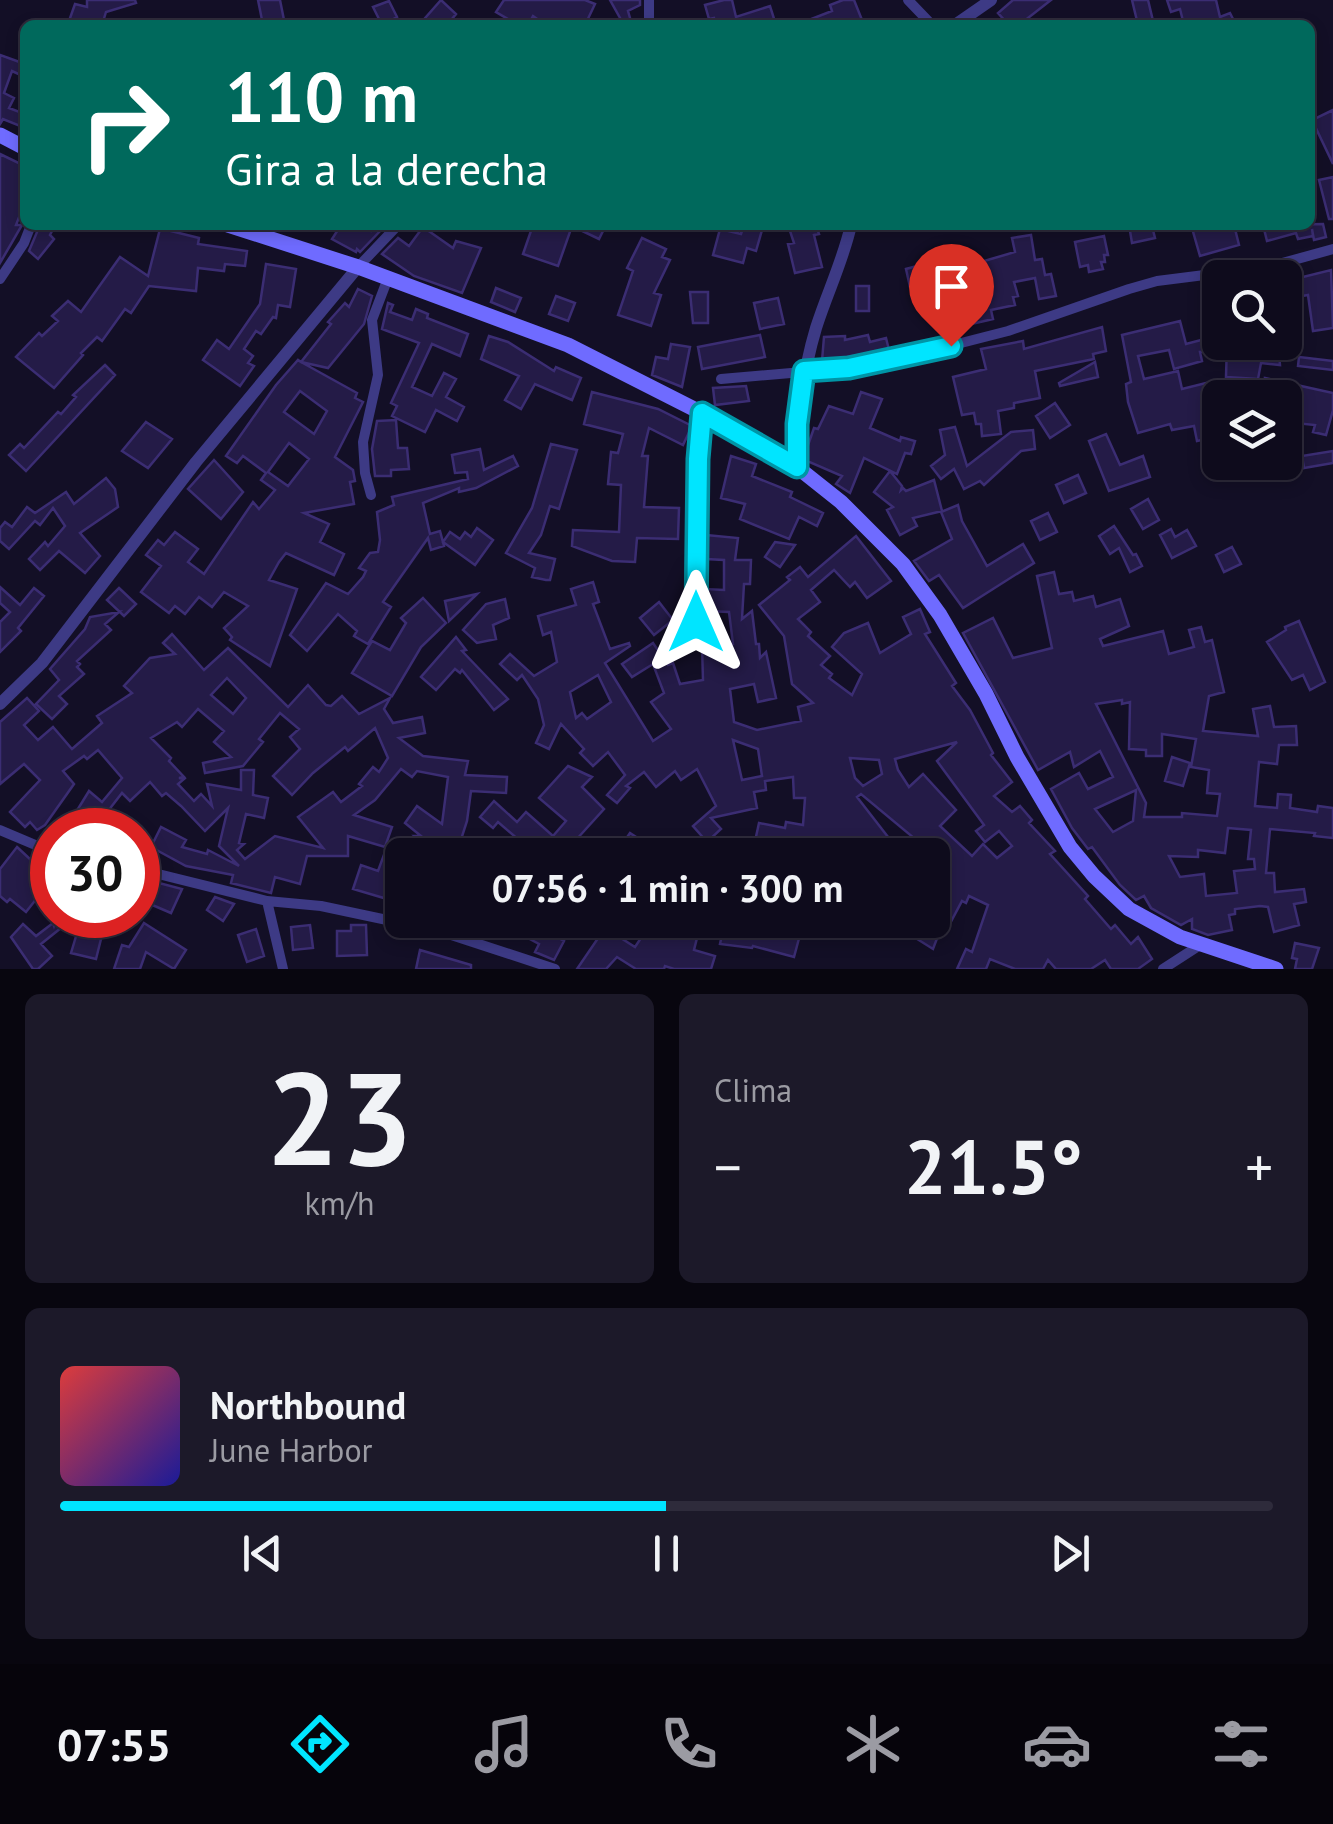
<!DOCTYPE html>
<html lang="es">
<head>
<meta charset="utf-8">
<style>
	body { margin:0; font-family:"PT Sans",sans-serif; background:#1c1929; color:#f1f3f6; height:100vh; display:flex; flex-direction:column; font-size:38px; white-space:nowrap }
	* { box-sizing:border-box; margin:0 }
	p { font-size:32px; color:#9b9ba3 }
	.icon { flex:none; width:55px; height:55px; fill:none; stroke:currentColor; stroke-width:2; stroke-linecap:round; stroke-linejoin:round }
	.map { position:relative; height:969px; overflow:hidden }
	.panel { display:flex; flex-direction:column; gap:25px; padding:25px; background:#08060f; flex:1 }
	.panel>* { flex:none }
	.banner { position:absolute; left:20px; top:20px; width:1295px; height:210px; border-radius:15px; box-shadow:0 5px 15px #0003,0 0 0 2px #2e2b3b; background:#00695c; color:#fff; overflow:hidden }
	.controls { position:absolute; left:1202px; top:260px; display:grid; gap:20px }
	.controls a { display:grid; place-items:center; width:100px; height:100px; border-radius:15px; background:#0e0b1c; box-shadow:0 5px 15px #0003,0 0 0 2px #2e2b3b; font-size:50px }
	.speed { position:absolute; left:30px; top:808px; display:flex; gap:20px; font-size:50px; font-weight:700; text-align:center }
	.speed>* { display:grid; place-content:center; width:130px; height:130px; border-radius:50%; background:#0e0b1c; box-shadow:0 5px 15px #0003,0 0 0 2px #2e2b3b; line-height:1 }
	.speed .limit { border:15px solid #d22; background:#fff; color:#111 }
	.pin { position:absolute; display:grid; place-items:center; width:85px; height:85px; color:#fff; margin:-102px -42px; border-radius:50% 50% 50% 0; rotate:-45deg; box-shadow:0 0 10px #0007 }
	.pin .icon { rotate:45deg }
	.me { position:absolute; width:110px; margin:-55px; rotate:0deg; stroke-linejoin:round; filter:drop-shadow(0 0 8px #0008) }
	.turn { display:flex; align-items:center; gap:35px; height:210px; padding:0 40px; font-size:45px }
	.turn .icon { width:130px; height:130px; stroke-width:2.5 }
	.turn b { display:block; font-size:70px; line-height:85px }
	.big { font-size:75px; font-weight:700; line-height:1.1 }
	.panel .card { flex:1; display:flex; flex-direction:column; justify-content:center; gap:15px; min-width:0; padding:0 35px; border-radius:15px; background:#1c1929 }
	.panel .dial { align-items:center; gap:0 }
	.dial b { font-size:130px; line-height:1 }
	.song { display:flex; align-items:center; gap:30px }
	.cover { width:120px; height:120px; border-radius:15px; background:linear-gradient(135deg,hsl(0 70% 55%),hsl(240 70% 35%)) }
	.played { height:10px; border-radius:5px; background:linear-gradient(90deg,#00e5ff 50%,#2e2b3b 50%) }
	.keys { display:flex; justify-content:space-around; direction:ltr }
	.heat { display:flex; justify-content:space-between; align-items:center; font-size:55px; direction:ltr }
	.panel .tiles { flex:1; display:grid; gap:25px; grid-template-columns:1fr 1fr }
	.card:last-child { grid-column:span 2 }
	.trip { position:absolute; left:385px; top:838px; width:565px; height:100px; border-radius:15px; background:#0e0b1c; box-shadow:0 5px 15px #0003,0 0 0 2px #2e2b3b; font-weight:700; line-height:100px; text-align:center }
	.dock { display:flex; height:160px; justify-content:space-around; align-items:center; background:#06040b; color:#9b9ba3 }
	.dock .icon { width:70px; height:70px }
	.dock .current { color:#00e5ff }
	.dock b { font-size:45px; color:#f1f3f6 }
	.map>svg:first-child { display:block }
	.building { fill:#241b47; stroke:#3b2d73; stroke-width:2.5; fill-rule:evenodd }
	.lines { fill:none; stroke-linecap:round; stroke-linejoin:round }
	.minor { stroke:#3d3a85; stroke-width:10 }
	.tertiary { stroke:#3d3a85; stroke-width:12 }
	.secondary { stroke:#6f6bff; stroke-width:15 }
	.route-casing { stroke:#0095a6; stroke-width:25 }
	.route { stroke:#00e5ff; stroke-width:18 }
</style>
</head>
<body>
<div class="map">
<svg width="1333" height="969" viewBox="0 0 1333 969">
	<rect width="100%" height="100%" fill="#130f26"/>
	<!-- building -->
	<path class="building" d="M87 0H135L136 3 106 12 102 25 69 21 75 4 87 7Z
		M258 0H280L285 25H263Z
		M441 0 456 14 447 25H419Z
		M504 0H585L595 4 585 25H546L533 16 528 25H518L496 12Z
		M610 0H640V5L628 11 632 25H624Z
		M724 0H732L736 17 770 6 776 25H716L714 18 709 19 705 5Z
		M843 0H854L864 25H796L832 11 830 5Z
		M1013 0H1051L1019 25H1009L998 13Z
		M1132 0H1148L1154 25H1138Z
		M1167 0H1216L1220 17 1230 13 1236 25H1184L1180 9 1171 12Z
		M389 1 397 17 382 25 373 7Z
		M0 55 25 64V77L12 71 4 93 14 98 9 108 25 114V128L3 119 0 124Z
		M1333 110V164L1312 120Z
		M0 154 25 166V202L16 225H22L0 263Z
		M1333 177V219H1329L1319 180Z
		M1323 224 1326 237 1314 240 1312 229 1313 236 1298 239 1296 233 1267 241 1263 225Z
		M40 225H55L50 235 54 239 38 259 29 251Z
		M161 225H172L171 231 199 238 198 244 247 251 245 266 225 264 224 271 198 268 196 291 149 286 131 313 125 309 102 341 97 337 81 353 83 355 54 388 16 357 39 333 42 336 58 321 52 316 68 301 81 312 120 257 148 276Z
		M341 225H361L371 231 376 225 383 228 360 252 357 249 356 252 332 239Z
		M533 225H606L599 239 572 226 558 266 523 254Z
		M744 225 762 230 756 251 747 248 743 263 713 255 720 229 741 234Z
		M788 225H816L819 234 814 235 822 267 795 273 788 244 794 243Z
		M1129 225 1152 226 1155 238 1132 243Z
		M1203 225H1213L1214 228 1234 225 1239 245 1200 256 1192 228Z
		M423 227 453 248 456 241 481 248 462 293 414 276 382 254 398 238 409 246Z
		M1031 235 1035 260 1042 259 1045 275 1051 274 1056 296 1039 299 1035 278 1014 282 1018 296 1013 297 1015 305 991 310 993 319 941 331 934 308 937 307 932 282 910 287 906 269 943 259 946 277 968 273 967 266 1015 252 1012 238Z
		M1104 236 1108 255H1104L1105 262H1101L1103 269 1089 272 1088 265 1080 267 1075 242Z
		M642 238 666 249 662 257 670 260 654 293 661 295 651 326 618 315 633 271 627 268Z
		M266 264 296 269 290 307 278 305 276 318 273 317 261 334 256 331 244 349 253 356 248 363 254 366 240 386 203 360 217 340 229 349 260 304Z
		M1331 270 1333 328 1313 331 1308 295 1285 299V278L1302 271 1303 277Z
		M856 286H869V311H856Z
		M496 288 521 298 515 312 491 302Z
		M358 289 372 296 364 324 328 368 301 362 357 393 355 398 363 402 335 457 353 470 355 481 350 482 354 504 304 513 329 524 320 542 344 554 334 575 286 553 279 562 269 580 297 589 270 666 230 640 232 637 224 628 248 606 224 592 212 607 199 597 185 614 175 606 169 613 141 592 161 566 146 555 158 540 164 545 175 532 198 549 188 562 204 574 253 502 259 509 275 490 261 480 266 473 243 456 237 463 226 456 276 385 298 360 301 362 331 324 328 322 345 303 349 307ZM300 391 327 411 314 434 284 412ZM289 443 309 459 288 486 268 472Z
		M690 292H708V323H693Z
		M556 296 575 303 568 321 549 314Z
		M778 298 784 324 760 329 754 303Z
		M388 303 393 305 390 312 412 320 416 309 428 314 427 318 468 334 460 356 432 344 412 387 432 396 444 373 456 379 446 397 464 407 457 421 436 410 425 432 392 416 397 406 391 403 419 343 382 329Z
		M1180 321 1186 344 1205 339V329H1220V351L1200 352 1202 361 1174 369 1169 350 1138 356 1144 379 1178 371 1182 389 1214 381 1216 393H1211V404L1219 405 1220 436 1197 441 1194 426 1172 430 1170 424 1138 433 1128 402 1126 384 1131 382 1122 335Z
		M1102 327 1106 351 1093 354 1094 359 1035 371 1040 398 1014 403V408L998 411 1001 434 982 436 981 424H976L974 413 962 415 953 377 986 369 981 349 1023 341 1024 349Z
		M760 335 765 357 702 369 698 347Z
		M868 335 870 342 886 338 889 350 822 361 824 337 845 336V340Z
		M489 336 508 342 554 371 556 367 581 378 572 400 535 384 521 409 505 400 519 376 481 359Z
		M1227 342H1278L1280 365 1261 363 1258 379 1226 377Z
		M671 344 690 347 682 387 652 375 656 357 668 359Z
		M1299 357 1333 361V370L1298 366Z
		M1095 362 1098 377 1060 386 1059 383Z
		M105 365 115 375 26 471 9 455 20 444 24 448 58 412 61 414 76 397 73 395Z
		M1265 378 1333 393V410L1326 435 1313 432 1315 425 1285 422 1290 391 1266 392Z
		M746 386 749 401 715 405 713 388Z
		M592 392 658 409 692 426 683 445 649 428 642 456H648L644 507 679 508 678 539 637 538 635 562 612 561 572 546 573 530 619 532 621 485 608 484 611 452 618 453 623 434 584 424Z
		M861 392 882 399 870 428 900 441 901 437 915 441 911 454 905 453 897 474 864 458 850 493 836 484 842 476 807 461V448L814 428 818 429 829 406 853 414Z
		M1055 403 1070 425 1050 438 1036 416Z
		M396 420 398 448H407L409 469 391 470V476H375L372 449 377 421Z
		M146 422 172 439 148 468 122 451Z
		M955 427 967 466 1011 432 1033 430 1035 449 1021 451 984 485 980 481 964 489 954 469 941 479 931 466 945 455 940 430Z
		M1106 434 1120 465 1143 456 1150 477 1109 491 1089 441Z
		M551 444 577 450 559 509 550 506 541 535 529 553 555 559 550 580H546L532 577 535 568 506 553 532 508Z
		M480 449 484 470 513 456 518 466 476 488 459 492V488L423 503 430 534 440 531 444 546 431 550 428 538 383 602 391 607 368 644 354 636 357 631 338 614 307 651 290 635 326 583 348 594 363 577 366 571 359 568 370 553 378 552 380 540 377 512 394 505 392 497 468 479 467 472 455 473 452 455Z
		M1333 451V463L1304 468 1302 456Z
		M731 456 756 464 752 476 792 492 790 497 823 513 817 526 799 517 789 539 740 519 745 504 721 498Z
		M214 460 243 492 221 519 188 489Z
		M890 471 902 486 901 490 903 488 906 491 934 480 942 511 913 518 917 526 900 535 887 510 893 507 874 492Z
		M1078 475 1086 493 1064 503 1056 485Z
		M106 478 115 489 118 507 80 533 100 556 85 573 59 551 40 570 29 559 45 542 48 546 65 526 53 508 40 525 35 521 9 549 0 541V528L5 522 12 527 27 507 35 513 66 492 74 504Z
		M1148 499 1159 520 1143 529 1131 509Z
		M958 505 962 521 987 566 1023 544 1034 563 963 608 939 575 929 581 914 561 952 539 941 512Z
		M1048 513 1057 532 1040 540 1031 521Z
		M1114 526 1133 555 1136 554 1142 566 1130 572 1119 548 1110 554 1099 536Z
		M477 528 493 540 475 565 443 542 450 532 460 539 465 532 471 537Z
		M1171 529 1175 537 1187 530 1196 546 1172 558 1160 535Z
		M706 535 738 538 735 560H751L750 584H744L742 619 752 611 756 644H759L760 658 766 652 776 698 758 702 754 684 730 689 734 722 757 730 801 721 798 707 813 703 792 684 784 636 759 605 790 580 787 577 800 567 808 577 856 536 891 581 867 598 855 582 850 587 834 570 811 590 820 602 798 619 811 632 808 636 830 656 821 665 832 674 829 678 852 695 862 674 832 647 844 633 868 623 880 653 911 634 903 617 920 609 930 632 925 634 956 683 952 686 970 710 993 753 991 755 1012 782 994 796 1012 812 1020 806 1032 820 1029 823 1055 851 1050 854 1088 896 1085 899 1111 929 1115 925 1131 944 1138 937 1152 959 1138 969H1111L1105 960 1091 969H1056L1048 960 1043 969H1015L990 959 986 969H957L966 949 972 952 988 905 969 896 966 903 962 901 946 931 941 928 933 949 887 920H932V855H919L926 848 861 794 857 797 902 855H752L759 823 785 828 786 822 803 825 805 798H794L793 777 765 781 766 790 754 792 757 808 711 818 721 829 707 842 693 826 716 806 697 769 681 780 675 771 656 787 644 772 626 786 630 788 617 803 607 795 625 775 608 752 593 766 580 753 584 749 561 724 549 749 536 743 544 725 538 699 522 675 517 680 500 664 510 654 534 676 557 662 551 632 543 635 538 616 576 605 571 589 593 582 599 602 593 604 610 649 629 643 630 646 605 663 653 741 671 729 651 702 664 693 653 664 632 677 622 664 653 643 668 665 673 663 680 684 703 680 702 645 733 644 729 612 705 611V589L724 590V560L706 559ZM598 675 611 702 587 719 582 713 576 718 570 692ZM733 740 758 749 762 776 742 780ZM957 742 937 761 984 825 976 831 985 842 999 831 1012 846 997 858 983 844 972 856 940 826 956 810 923 774 909 787 898 770 895 759ZM850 758 879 760 882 774 863 786 855 778Z
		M775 542 795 545 780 567 765 557Z
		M1232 547 1241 564 1224 572 1216 555Z
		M1054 572 1059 594 1072 592 1074 601 1093 596 1096 607 1120 599 1129 626 1100 639 1103 646 1163 631 1169 654 1194 647 1189 630 1201 627 1205 642 1212 640 1224 692 1209 696 1203 731 1258 736 1253 709 1270 706 1274 727 1296 726 1297 745H1279L1277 764 1259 762 1255 806 1277 808 1278 794 1291 795 1290 808 1317 812 1318 806 1333 808V838L1314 836 1315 833 1270 829 1266 873H1274L1275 892 1304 889 1306 902 1294 904 1299 925 1274 932 1268 907 1260 906 1235 909V914L1229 915 1232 930 1208 935 1192 929V919L1181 925 1151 908 1144 896 1136 900 1120 885 1092 847 1088 849 1072 828 1051 789 1079 773 1088 789 1113 777 1100 751 1074 767 1070 752 1038 770 963 633 993 618 1013 658 1052 648 1037 576ZM1122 700V704L1130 702 1129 749 1146 750V756H1162V734L1196 739 1191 767 1209 770 1207 793 1220 794 1217 816 1182 813V817H1144L1146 803 1096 704ZM1136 790 1133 821 1113 832 1095 809ZM1228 828 1251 830 1248 859H1254L1255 869 1234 871 1237 893 1206 896 1204 874 1180 877 1169 856 1198 857V850L1225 853Z
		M0 587 20 605 34 588 44 596 18 628 21 631 0 652V622L10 612 0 603Z
		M119 588 136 604 124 616 107 600Z
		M477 594 449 621 445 601Z
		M423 598 446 623 421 647 392 696 352 673 372 641 390 650 406 623 401 618Z
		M505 599 509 618 493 625 496 639 477 643 463 630 486 604Z
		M659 602 673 620 654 635 640 618Z
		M119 612 105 624 111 630 77 661 80 664 77 667 84 674 59 696 67 704 52 719 36 704 59 680 50 669 85 629 90 617Z
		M1299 621 1325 682 1310 690 1303 675 1292 680 1267 642 1286 630 1285 627Z
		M172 634 204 670 228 648 288 707 308 685 326 705 331 706 342 696 359 714 390 698 384 709 393 723 422 717 425 733 399 738 423 756 468 761 465 775 507 777 506 793 471 791 467 821 456 855H434L436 851 415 836H421L405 823 417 806 442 824 448 777 417 771 412 777 401 769 375 800 354 815 392 827 385 847 348 836V856H307L300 884 275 877 271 893 231 883 233 875 186 866 151 847 161 827 186 840 182 847 207 854 208 850 239 866 219 846 228 808 205 831 181 806 166 793 162 796 150 782 130 801 122 793 108 811 112 814 100 830H65L89 791 102 802 122 778 98 750 87 759 84 756 63 771 74 784 45 825 37 830 30 822 25 827 10 812 40 780 24 764 0 784V722L27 698 39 711 24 725 38 740 53 727 72 749 102 723 97 716 132 693 124 686 150 658 175 654 163 643ZM227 678 246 698 233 714 211 695ZM198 709 224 731 214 742 231 757 203 763 205 773 243 766 263 742 259 739 280 713 299 729 290 737 300 749 273 776 292 795 313 773 345 747 348 751 375 728 388 758 379 772 373 767 359 784 362 786 341 802 333 792 298 817 323 848 275 836 245 859 237 850 244 844 239 843 246 814 264 818 268 798 253 795 254 770H241V790L207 784 212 806 201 794 194 801 178 784 184 779 179 778 184 777 169 761 171 758 151 738 177 722 182 727Z
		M456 637 466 650 462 651 508 699 494 710 462 670 460 673 455 669 436 690 421 677Z
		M1172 757 1190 763 1183 786 1165 781Z
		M568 766 592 777 582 787 604 809 575 841 585 849 580 855H541L533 852 498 822 493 828 480 817 494 801 517 822 526 812 553 836 566 821 539 798Z
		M630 833 664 855H615Z
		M17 847 45 873 34 888 41 893 26 912 10 899 7 902 0 896V869Z
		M385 852 402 858V914L385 909 387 899 353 889 361 865 378 871Z
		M159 883 182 889 171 913 150 904Z
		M215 897 234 904 223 921 207 910Z
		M58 915 85 919 89 915 103 924 95 937 101 939 96 959 71 953 77 933 61 928 41 944 52 956 38 969H33L11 937 23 924 36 936 53 923 54 926Z
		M519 920H536L542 923 540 928 564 941 554 960 535 952 539 944 513 930Z
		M653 920H682L700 926 694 950 715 956 711 969H674L665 966 664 969H636L617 957 606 969H577L605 928 635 947Z
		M763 920H816L811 934 801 931 794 957 753 946 752 948 720 944 723 930 740 932 739 938 762 934Z
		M144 923 186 950 174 969 146 952 140 969H114L122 945 129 947Z
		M310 925 313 948 293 950 291 927Z
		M351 925H366L367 955 337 956V931H351Z
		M256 929 264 956 247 962 238 935Z
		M1295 943 1319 948 1312 969H1295L1297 959 1292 958Z
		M420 950 471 965V969H416Z"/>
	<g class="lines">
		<!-- minor -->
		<path class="minor" d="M649 0V25
			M908 0 932 25
			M358 267 398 225
			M0 279 24 243 31 225
			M721 379 849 368 922 353 1008 331 1129 289 1157 281 1268 267 1333 249
			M371 495 365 473 363 442 378 375 372 320 388 278
			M696 622 698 459 702 413
			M0 830 52 852
			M138 869 267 901 321 906 439 931 555 969
			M267 901 283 969
			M1163 969 1200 945"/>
		<!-- tertiary -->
		<path class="tertiary" d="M955 25 991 0
			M797 467C797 419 802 375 816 328 827 293 843 261 851 225
			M0 704 42 663 196 462 358 267"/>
		<!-- secondary -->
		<path class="secondary" d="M0 135 25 148
			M228 225 358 267 568 345 702 413 797 467 841 502 903 564 940 615 986 694 1017 757 1070 847 1094 876 1129 909 1180 937 1276 969"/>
	</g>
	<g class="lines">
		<defs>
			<path id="route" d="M696 622 698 459 702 413 797 467V424L804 371 849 368 951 346"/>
		</defs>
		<!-- route casing -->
		<use href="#route" class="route-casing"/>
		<!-- route -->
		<use href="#route" class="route"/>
	</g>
</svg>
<div class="controls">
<a><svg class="icon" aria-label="search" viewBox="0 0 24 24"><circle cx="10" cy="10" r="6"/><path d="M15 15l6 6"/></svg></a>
<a><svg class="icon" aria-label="layers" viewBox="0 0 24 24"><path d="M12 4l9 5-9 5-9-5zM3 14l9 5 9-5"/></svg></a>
</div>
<div class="speed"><div class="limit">30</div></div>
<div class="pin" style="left:951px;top:346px;background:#d93025"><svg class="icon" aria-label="arrive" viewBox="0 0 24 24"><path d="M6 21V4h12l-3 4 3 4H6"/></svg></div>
<svg class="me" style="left:696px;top:622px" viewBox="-20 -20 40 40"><path d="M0-17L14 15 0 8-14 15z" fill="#00e5ff" stroke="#fff" stroke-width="4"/></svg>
<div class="trip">07:56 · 1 min · 300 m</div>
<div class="banner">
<div class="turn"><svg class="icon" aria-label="right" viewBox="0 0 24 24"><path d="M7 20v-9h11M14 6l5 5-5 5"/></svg><div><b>110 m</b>Gira a la derecha</div></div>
</div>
</div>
<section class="panel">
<div class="tiles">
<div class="card dial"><b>23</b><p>km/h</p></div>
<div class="card"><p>Clima</p>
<div class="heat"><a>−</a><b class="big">21.5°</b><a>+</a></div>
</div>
<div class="card">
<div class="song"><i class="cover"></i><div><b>Northbound</b><p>June Harbor</p></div></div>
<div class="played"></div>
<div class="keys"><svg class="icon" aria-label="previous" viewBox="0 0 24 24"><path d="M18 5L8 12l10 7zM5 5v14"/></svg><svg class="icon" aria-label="pause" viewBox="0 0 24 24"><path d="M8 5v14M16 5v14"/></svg><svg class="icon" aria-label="next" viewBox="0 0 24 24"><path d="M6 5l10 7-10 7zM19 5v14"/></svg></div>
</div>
</div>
</section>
<nav class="dock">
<b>07:55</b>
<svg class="icon current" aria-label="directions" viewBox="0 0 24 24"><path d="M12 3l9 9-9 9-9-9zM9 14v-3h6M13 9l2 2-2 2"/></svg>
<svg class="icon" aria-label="music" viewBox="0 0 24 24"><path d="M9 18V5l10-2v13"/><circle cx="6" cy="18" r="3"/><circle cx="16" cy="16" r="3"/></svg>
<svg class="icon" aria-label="phone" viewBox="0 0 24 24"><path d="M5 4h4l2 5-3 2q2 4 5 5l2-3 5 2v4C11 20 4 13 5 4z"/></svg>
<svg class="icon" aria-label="climate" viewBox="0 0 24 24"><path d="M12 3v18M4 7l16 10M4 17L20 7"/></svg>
<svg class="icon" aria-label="car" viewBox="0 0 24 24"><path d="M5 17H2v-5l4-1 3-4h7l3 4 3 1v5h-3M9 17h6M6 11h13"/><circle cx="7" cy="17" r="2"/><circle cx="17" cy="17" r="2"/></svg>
<svg class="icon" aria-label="filters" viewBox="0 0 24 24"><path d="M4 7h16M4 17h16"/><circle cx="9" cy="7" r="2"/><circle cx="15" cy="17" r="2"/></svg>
</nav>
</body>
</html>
